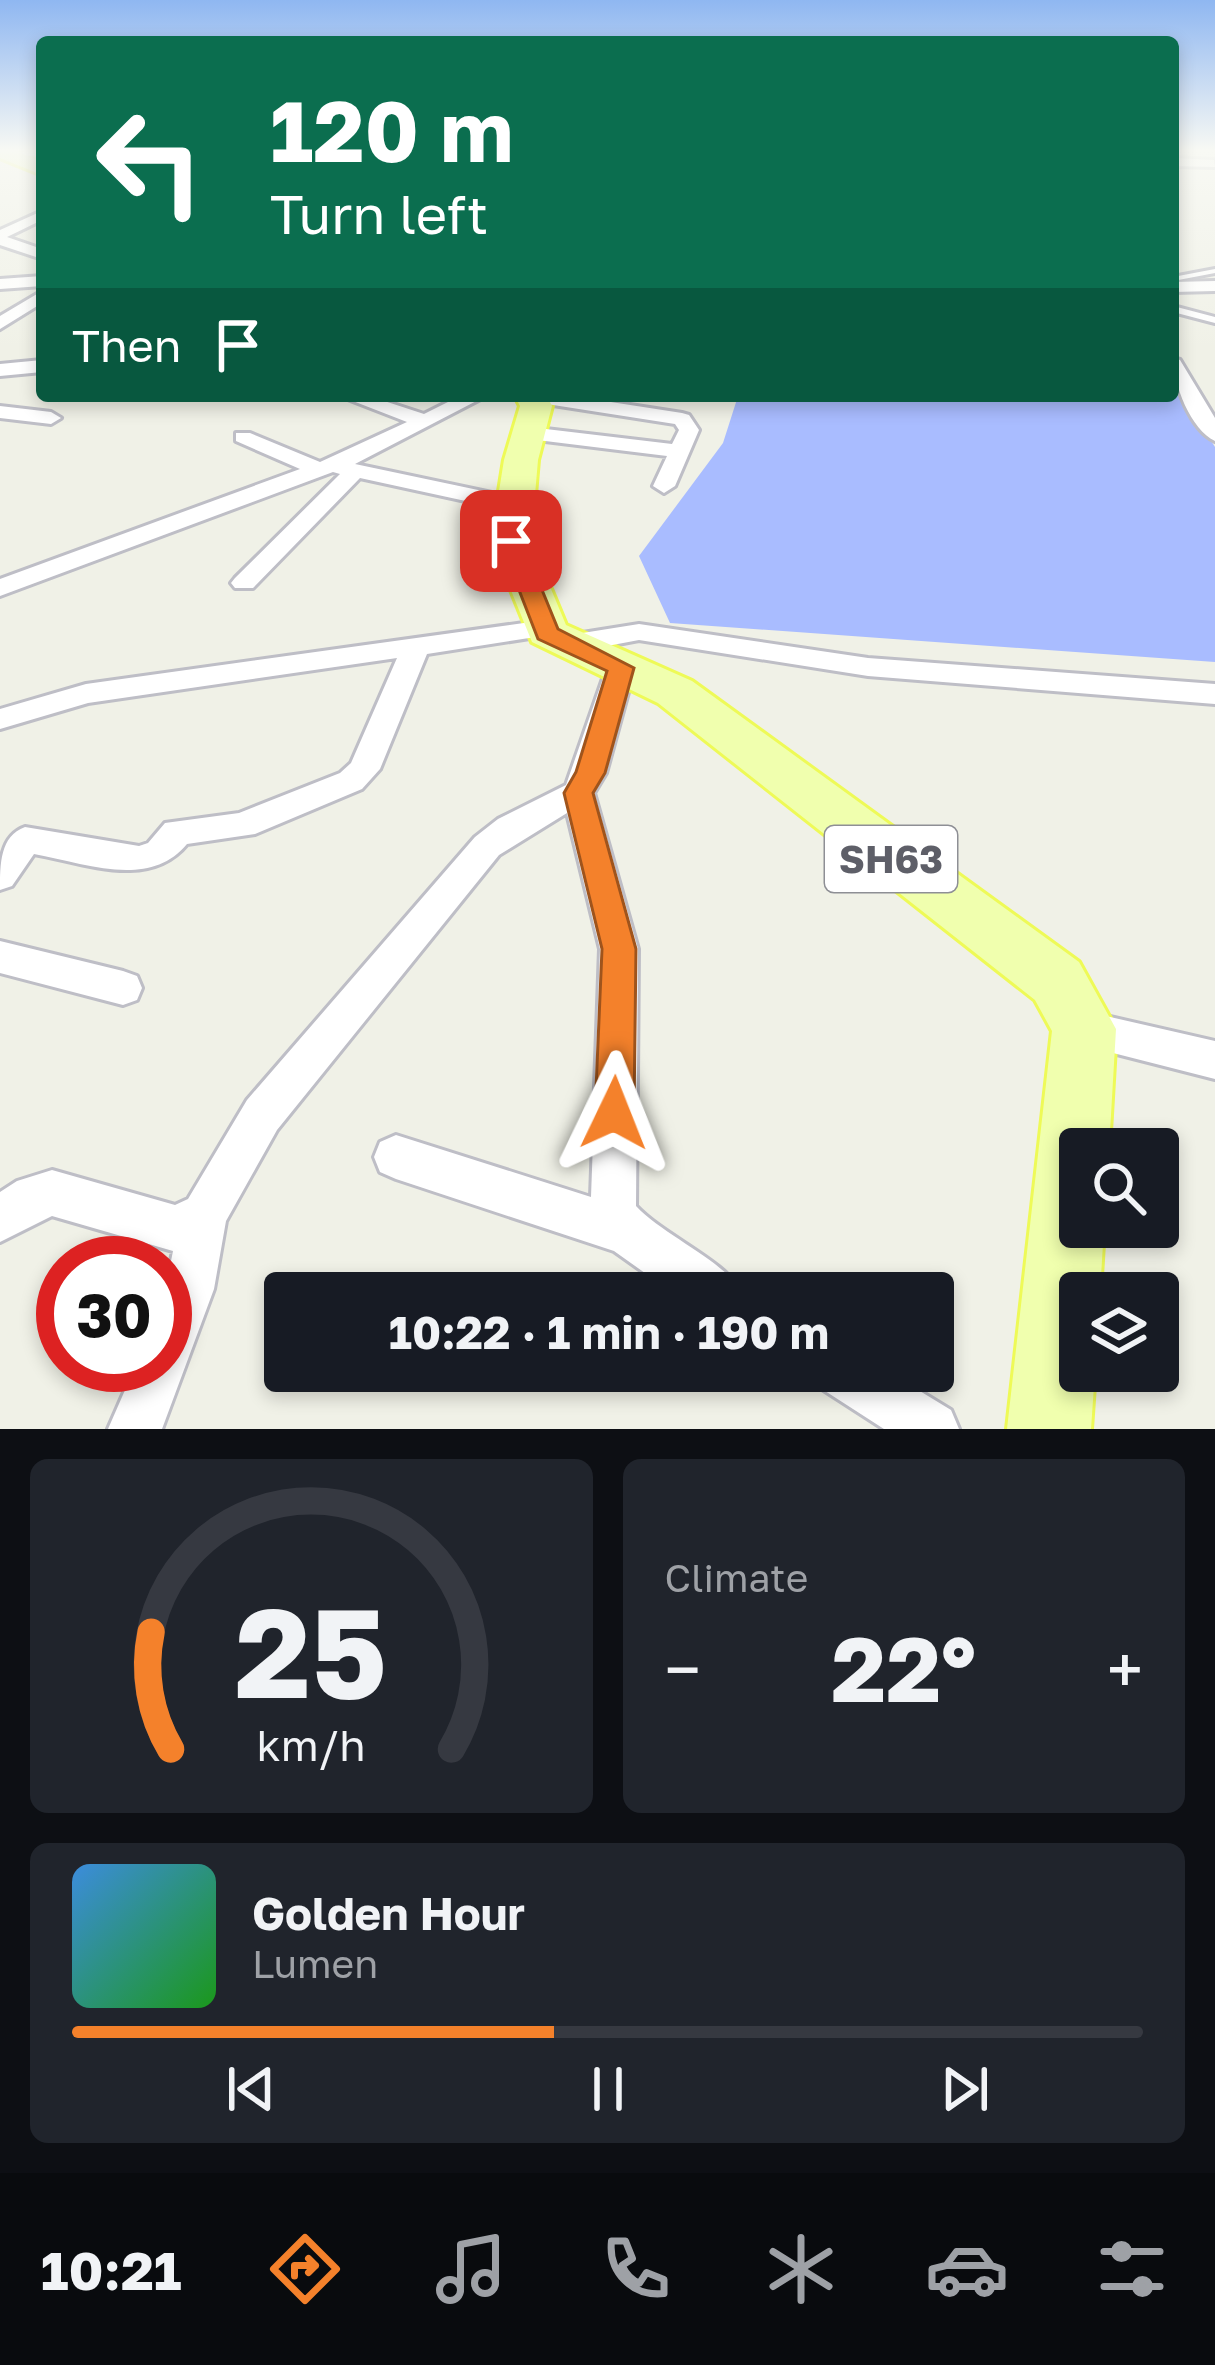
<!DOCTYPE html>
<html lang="en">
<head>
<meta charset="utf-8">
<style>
	body { margin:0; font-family:"Golos Text",sans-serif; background:#20242c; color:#f1f3f6; height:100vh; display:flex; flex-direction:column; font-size:45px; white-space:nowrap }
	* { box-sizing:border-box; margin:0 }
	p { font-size:39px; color:#9ea1a6 }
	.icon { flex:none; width:66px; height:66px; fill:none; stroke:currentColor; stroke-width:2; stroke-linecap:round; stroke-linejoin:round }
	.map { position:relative; height:1429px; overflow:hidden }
	.sheet { display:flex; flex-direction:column; gap:30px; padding:30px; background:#0d0f14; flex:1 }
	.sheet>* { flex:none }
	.banner { position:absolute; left:36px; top:36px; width:1143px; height:366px; border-radius:12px; box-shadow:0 6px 18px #0003; background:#0b6e4f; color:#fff; overflow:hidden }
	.fabs { position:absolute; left:1059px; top:1128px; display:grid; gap:24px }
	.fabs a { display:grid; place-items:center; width:120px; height:120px; border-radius:12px; background:#171b24; box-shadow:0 6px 18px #0003; font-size:60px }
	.speed { position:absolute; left:36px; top:1236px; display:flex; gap:24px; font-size:60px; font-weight:700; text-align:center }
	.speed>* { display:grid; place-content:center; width:156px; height:156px; border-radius:50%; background:#171b24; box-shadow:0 6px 18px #0003; line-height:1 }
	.speed .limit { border:18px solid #d22; background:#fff; color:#111 }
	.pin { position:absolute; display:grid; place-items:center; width:102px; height:102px; color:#fff; margin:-51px; border-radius:24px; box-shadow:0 6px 18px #0006 }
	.me { position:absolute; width:132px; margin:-66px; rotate:2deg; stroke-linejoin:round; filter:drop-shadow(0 0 9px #0008) }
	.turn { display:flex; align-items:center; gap:42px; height:252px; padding:0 36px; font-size:54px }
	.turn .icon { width:156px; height:156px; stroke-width:2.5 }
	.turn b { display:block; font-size:84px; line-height:102px }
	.then { display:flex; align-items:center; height:114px; padding:0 36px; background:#0003; gap:24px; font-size:45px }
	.big { font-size:90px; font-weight:700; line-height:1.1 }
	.sheet .card { flex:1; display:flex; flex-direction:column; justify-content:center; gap:18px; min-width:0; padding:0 42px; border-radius:18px; background:#20242c }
	.sheet .dial { align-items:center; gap:0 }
	.dial svg { height:312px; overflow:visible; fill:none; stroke:#363941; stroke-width:7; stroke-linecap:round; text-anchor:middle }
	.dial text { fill:#f1f3f6; stroke:none }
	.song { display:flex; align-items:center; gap:36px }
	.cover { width:144px; height:144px; border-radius:18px; background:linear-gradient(135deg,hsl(210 70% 55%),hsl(120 70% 35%)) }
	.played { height:12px; border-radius:6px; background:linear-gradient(90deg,#f4812b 45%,#363941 45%) }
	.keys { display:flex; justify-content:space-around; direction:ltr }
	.heat { display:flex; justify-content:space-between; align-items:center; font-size:66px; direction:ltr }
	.sheet .tiles { flex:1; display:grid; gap:30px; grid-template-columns:1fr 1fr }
	.card:last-child { grid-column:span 2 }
	.trip { position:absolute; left:264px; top:1272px; width:690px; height:120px; border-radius:12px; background:#171b24; box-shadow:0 6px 18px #0003; font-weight:700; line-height:120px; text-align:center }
	.tabs { display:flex; height:192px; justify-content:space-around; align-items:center; background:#090b0e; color:#9ea1a6 }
	.tabs .icon { width:84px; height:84px }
	.tabs .active { color:#f4812b }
	.tabs b { font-size:54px; color:#f1f3f6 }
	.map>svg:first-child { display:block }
	.water { fill:#a9bcff }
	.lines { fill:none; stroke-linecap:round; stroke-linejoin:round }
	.service-casing { stroke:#bebec6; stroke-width:6 }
	.minor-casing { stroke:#bebec6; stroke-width:6 }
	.primary-casing { stroke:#eefa57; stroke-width:6 }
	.service { fill:#fff; fill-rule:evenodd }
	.minor { fill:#fff; fill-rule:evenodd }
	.primary { fill:#f0ffae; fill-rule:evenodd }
	.route { fill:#f4812b; stroke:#9f541c; stroke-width:3 }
	.labels { text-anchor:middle; stroke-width:9; stroke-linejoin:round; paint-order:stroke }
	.shield { fill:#fff; stroke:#8e8f95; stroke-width:3 }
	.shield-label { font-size:39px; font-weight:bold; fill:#5e5f68 }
</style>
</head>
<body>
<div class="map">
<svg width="1215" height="1429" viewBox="0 0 1215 1429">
	<rect width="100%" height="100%" fill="#f0f1e7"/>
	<!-- water -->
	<path class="water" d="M1173 381 1215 447V662L670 623 639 556 723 443 738 396H1173Z"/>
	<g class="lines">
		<defs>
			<path id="service" d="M1215 269V273L1173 281V277Z
				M1173 306 1215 317V323L1173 312Z"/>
			<path id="minor" d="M42 150V157L1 154Z
				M1173 158 1214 160 1215 167 1173 166Z
				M42 211V220L7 237 42 249V259L0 245V230Z
				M42 276V286L0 289V279Z
				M1215 281V291L1173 292V282Z
				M42 291V303L0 329V316Z
				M1173 358 1180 360 1215 418V441C1191 430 1173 384 1173 358Z
				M42 360V372L0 376V364Z
				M340 396H369L424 414 460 396H486L355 464 516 498 528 505 516 512 360 478 253 588H235L231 583 235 578 340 474 333 472 0 596V579L300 469 236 441V433H250L320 462 407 422Z
				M524 396H572L682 413 689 415 699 430 675 486 664 493 653 486 667 456 529 439 519 433 529 427 672 444 679 430 675 424 534 402Z
				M0 406 51 412 61 418 51 424 0 418Z
				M545 620 555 622 559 628 555 634 427 654 380 769 362 789 255 834 187 844C149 890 85 863 34 854L12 886 0 890C0 864 0 836 25 827L139 846 148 843 165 823 239 813 340 773 351 763 397 658 88 703 0 729V709L86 684Z
				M639 624 868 658 1215 684V704L868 676 639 640 570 653 556 644 570 635Z
				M621 658 635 667 606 773 594 793 638 949 636 1206C665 1237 728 1262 741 1293H673L614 1251 396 1179 380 1172 374 1157 380 1142 396 1135 591 1197 600 949 567 813 499 855 277 1130 226 1221 214 1289 162 1429H108L136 1365H165V1291L173 1251 52 1216 0 1242V1192L17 1181 52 1170 175 1205 188 1199 247 1100 475 837 498 819 566 785 607 667Z
				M0 941 123 971 137 976 142 988 137 1000 123 1005 0 973Z
				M1084 1011 1215 1041V1079L1070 1042 1064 1029 1070 1016Z
				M814 1371H887L951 1410 959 1429H884L822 1389Z"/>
			<path id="primary" d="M0 150H14L42 162V175L0 158Z
				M515 396H547L552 406 538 460 531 541 566 625 692 681 1079 962 1116 1029 1109 1149H1080V1227H1104L1100 1293H1080V1371H1095L1091 1429H1007L1052 1031 1035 1000 658 703 532 642 491 541 504 460 520 406Z"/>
		</defs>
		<!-- service casing -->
		<use href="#service" class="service-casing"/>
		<!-- minor casing -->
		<use href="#minor" class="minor-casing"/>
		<!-- primary casing -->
		<use href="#primary" class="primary-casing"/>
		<!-- service -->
		<use href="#service" class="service"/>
		<!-- minor -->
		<use href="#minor" class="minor"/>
		<!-- primary -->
		<use href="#primary" class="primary"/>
	</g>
	<!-- sky -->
	<linearGradient id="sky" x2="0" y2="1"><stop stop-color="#8fb7f1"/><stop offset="0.43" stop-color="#f8f9f4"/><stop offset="1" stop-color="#f8f9f4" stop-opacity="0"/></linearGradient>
	<rect width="1215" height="350" fill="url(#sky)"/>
	<!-- route -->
	<path class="route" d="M511 535 522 541 558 629 634 668 605 773 593 793 636 949 634 1113 628 1126 614 1132 601 1126 595 1113 602 949 564 793 576 772 607 671 538 639 500 541Z"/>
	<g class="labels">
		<!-- shield labels -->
		<rect class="shield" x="825" y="826" width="132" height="66" rx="9"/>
		<g class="shield-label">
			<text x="891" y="873">SH63</text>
		</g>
	</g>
</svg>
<div class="fabs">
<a><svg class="icon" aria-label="search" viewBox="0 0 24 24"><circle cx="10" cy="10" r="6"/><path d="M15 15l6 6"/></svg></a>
<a><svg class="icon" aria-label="layers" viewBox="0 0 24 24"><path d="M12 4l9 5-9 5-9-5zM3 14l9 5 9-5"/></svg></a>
</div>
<div class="speed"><div class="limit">30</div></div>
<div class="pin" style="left:511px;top:541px;background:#d93025"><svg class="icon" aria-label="arrive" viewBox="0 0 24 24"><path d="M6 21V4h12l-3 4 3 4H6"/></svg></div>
<svg class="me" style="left:614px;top:1113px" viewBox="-20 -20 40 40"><path d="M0-17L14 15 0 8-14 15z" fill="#f4812b" stroke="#fff" stroke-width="4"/></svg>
<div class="trip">10:22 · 1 min · 190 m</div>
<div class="banner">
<div class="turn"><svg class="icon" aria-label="left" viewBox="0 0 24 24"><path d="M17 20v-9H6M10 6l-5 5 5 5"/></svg><div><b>120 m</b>Turn left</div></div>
<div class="then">Then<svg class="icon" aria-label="arrive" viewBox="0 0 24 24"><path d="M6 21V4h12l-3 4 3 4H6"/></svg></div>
</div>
</div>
<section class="sheet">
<div class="tiles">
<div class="card dial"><svg viewBox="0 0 100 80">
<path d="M14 69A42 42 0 1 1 86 69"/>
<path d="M14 69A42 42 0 0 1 9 39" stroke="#f4812b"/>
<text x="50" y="56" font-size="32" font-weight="700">25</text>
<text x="50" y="72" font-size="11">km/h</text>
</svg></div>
<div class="card"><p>Climate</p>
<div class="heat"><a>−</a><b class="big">22°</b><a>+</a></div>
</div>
<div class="card">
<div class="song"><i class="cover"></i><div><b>Golden Hour</b><p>Lumen</p></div></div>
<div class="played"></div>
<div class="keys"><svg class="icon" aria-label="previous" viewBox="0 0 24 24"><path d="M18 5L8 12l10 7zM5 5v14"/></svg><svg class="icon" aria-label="pause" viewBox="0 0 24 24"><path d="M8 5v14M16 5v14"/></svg><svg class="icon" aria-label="next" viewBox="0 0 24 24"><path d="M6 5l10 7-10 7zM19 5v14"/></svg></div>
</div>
</div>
</section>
<nav class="tabs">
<b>10:21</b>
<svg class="icon active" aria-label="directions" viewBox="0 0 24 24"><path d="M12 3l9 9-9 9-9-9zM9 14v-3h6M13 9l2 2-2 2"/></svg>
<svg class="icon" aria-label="music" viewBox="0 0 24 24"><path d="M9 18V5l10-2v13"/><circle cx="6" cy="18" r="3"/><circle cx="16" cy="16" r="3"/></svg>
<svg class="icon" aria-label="phone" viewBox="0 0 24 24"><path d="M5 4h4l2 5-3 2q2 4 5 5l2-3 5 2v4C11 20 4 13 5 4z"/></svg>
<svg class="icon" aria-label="climate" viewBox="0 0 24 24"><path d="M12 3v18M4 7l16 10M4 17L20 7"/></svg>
<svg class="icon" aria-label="car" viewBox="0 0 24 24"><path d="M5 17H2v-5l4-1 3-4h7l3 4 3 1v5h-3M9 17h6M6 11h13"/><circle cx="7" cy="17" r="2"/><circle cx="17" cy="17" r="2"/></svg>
<svg class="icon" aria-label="filters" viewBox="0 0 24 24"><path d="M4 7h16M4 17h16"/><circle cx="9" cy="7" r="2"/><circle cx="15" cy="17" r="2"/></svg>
</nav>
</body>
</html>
